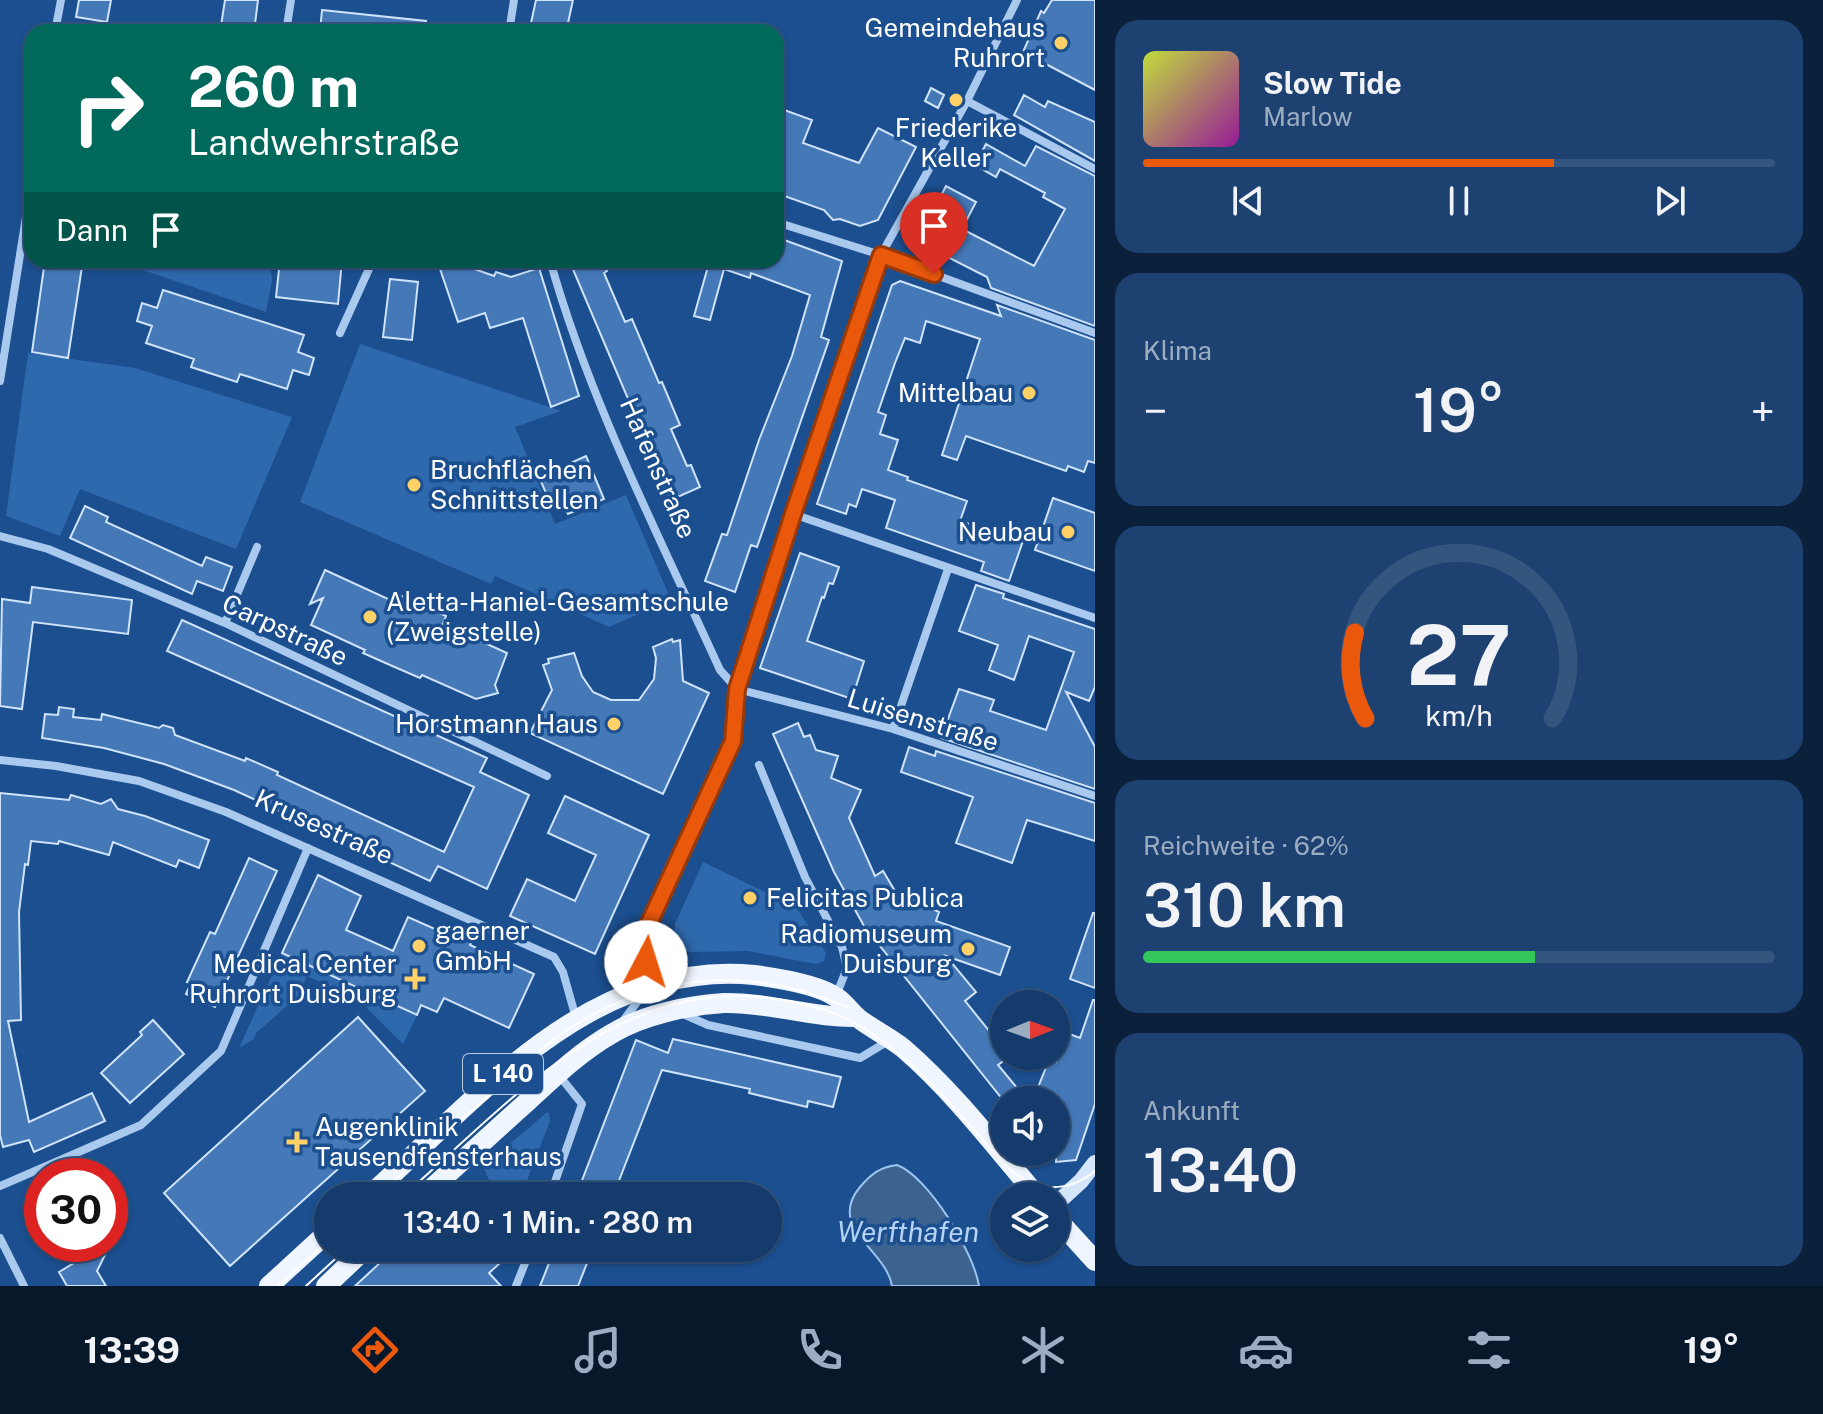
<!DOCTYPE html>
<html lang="de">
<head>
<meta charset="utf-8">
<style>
	body { margin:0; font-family:"Public Sans",sans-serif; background:#1d4271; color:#f1f3f6; height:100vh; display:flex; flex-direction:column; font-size:30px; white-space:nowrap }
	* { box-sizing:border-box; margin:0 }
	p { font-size:26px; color:#9dadc1 }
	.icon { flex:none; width:44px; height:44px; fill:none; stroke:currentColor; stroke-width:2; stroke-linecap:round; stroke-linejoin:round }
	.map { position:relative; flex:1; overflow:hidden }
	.details { display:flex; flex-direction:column; gap:20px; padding:20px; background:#0b203b; width:728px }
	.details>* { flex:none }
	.guide { position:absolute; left:24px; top:24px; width:760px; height:244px; border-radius:24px; box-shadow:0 2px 6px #0004,0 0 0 2px #33557e; background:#00695c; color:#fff; overflow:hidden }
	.needle { width:52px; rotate:89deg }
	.buttons { position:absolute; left:990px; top:990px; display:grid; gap:16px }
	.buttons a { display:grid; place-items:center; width:80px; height:80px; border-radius:50%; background:#143b6b; box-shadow:0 2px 6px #0004,0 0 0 2px #33557e; font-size:40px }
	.speed { position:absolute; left:24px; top:1158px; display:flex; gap:16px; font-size:40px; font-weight:700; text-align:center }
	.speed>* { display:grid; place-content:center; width:104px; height:104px; border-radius:50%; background:#143b6b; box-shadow:0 2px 6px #0004,0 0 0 2px #33557e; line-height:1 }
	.speed .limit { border:12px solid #d22; background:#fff; color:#111 }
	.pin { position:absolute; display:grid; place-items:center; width:68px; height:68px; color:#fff; margin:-82px -34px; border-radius:50% 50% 50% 0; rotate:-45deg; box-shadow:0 0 8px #0007 }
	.pin .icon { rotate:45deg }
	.me { position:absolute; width:88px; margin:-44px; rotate:5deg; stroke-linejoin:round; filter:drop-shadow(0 0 6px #0008) }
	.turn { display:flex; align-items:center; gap:28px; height:168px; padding:0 32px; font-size:36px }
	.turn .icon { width:104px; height:104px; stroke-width:2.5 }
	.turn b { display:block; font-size:56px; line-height:68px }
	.then { display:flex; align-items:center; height:76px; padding:0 32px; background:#0003; gap:16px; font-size:30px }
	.big { font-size:60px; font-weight:600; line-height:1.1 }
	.details .card { flex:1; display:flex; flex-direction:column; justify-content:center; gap:12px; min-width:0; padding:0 28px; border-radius:24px; background:#1d4271 }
	.details .dial { align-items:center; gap:0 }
	.dial svg { height:208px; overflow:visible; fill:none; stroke:#33557e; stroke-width:7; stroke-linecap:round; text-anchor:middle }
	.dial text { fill:#f1f3f6; stroke:none }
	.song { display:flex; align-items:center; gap:24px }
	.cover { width:96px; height:96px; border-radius:12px; background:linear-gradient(135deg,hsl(70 70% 55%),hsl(300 70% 35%)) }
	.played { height:8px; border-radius:4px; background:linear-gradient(90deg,#ea580c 65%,#33557e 65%) }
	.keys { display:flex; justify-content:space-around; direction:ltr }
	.heat { display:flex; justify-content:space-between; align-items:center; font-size:44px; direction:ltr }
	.charge { height:12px; border-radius:6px; background:linear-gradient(90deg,#34c759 62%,#33557e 0) }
	.trip { position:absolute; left:314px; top:1182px; width:468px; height:80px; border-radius:40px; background:#143b6b; box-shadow:0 2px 6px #0004,0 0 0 2px #33557e; font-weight:600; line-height:80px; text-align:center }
	.menu { display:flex; height:128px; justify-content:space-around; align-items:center; background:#08182b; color:#9dadc1 }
	.menu .icon { width:56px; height:56px }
	.menu .active { color:#ea580c }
	.menu b { font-size:36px; color:#f1f3f6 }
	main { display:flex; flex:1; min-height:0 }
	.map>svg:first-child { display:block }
	.green { fill:#2e69ad }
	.water { fill:#3c6290; stroke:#9cc4f0; stroke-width:2 }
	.building { fill:#4478b7; stroke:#cfe3fa; stroke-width:2 }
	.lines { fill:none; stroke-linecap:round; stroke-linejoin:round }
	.street { stroke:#a9c9ee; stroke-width:8 }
	.secondary { stroke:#d6e6fa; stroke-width:16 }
	.primary { stroke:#f0f6ff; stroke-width:20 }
	.tram { stroke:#fff; stroke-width:2 }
	.route-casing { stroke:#983908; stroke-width:20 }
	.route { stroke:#ea580c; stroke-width:14 }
	.poi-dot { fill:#ffd166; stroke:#1b4f8f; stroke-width:3 }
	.labels { text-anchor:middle; stroke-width:7; stroke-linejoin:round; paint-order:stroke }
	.shield { fill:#1b4f8f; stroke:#bbcadd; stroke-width:2 }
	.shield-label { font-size:24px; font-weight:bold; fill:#fff }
	.poi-label { font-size:26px; fill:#fff; stroke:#1b4f8f; text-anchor:end }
	.street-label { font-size:26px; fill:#fff; stroke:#1b4f8f }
	.water-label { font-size:28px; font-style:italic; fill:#b5d3f5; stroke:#1b4f8f }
</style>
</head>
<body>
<main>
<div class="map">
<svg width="1095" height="1286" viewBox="0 0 1095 1286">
	<rect width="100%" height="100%" fill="#1b4f8f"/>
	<!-- green -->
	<path class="green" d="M142 260H270L272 281 266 312 140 269Z
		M360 344 561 411 515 427 555 524 626 495 671 600 609 627 495 576 491 584 300 502Z
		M28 353 135 368 292 417 236 549 80 489 60 536 6 516Z
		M703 862 796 907 826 953 824 961 816 964 748 951 689 952 680 948 674 938 675 924Z
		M282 953 417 1015 403 1044 359 1000 340 1005 330 996 333 988 307 976 298 996 256 1033 254 1039 239 1048Z
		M546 1113H549L550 1121 521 1196H497L483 1167Z"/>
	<!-- water -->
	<path class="water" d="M897 1165C929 1177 974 1253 979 1286H892C886 1249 826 1228 860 1187 871 1174 880 1167 897 1165Z"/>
	<!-- building -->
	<path class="building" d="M79 0H111L107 22 76 17Z
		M225 0H258L254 32H220Z
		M536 0H573L566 32H529Z
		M1052 0H1095V90L1023 52 1041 11 1044 13Z
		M322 10 426 21 425 32H320Z
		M931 88 944 95 938 108 925 101Z
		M1024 95 1045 107 1048 101 1095 122V161L1014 115Z
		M776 107 812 120 803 143 859 163 878 128 916 147 878 220 860 226 840 219 833 220 824 210 776 193Z
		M986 144 1025 166 1036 146 1095 176V326L991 288 987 277 926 246 922 232 946 186 976 202 962 229 1034 266 1065 209 1043 197 1045 193 1000 169 996 177 975 165Z
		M776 237 842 261 821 337 829 340 757 547 751 545 735 592 705 581 722 534 727 535 759 440 792 356 810 295 751 273 750 278 724 269 710 320 694 316 709 263 707 260H776Z
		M45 260H83L68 358 32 352Z
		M280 260H342L338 304 276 297Z
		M437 260H449L494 276 496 272 511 277 539 268 579 396 551 407 523 318 490 328 485 313 458 322Z
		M569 260H602L607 271 604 273 625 322 632 319 659 383 662 382 680 425 671 429 687 466 691 465 700 487 671 500Z
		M390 279 418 282 412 340 383 337Z
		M900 281 1001 316 997 305 1095 340V463L1088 461 1084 472 1068 466 1066 471 966 436 957 460 942 455 980 339 926 321 920 343 905 338 895 363 878 412 886 415 880 434 898 440 888 470 908 477 907 480 967 501 960 521 1023 541 1009 581 981 571 984 562 886 528 895 500 862 489 856 507 849 504 846 514 817 504 892 285Z
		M163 290 304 335 298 352 314 358 309 375 293 370 287 389 240 374 237 382 191 367 194 359 146 343 152 326 137 321 142 303 157 308Z
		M586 456 604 499 568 514 563 502 552 507 539 477Z
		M1053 498 1095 513V571L1035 550Z
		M85 506 108 517 106 522 202 566 206 557 232 567 223 591 197 581 192 594 70 538Z
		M800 553 839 567 833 584 829 583 824 598 822 597 807 641 864 661 852 699 760 668Z
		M325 570 390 600 393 592 446 616 443 624 507 653 495 685 498 693 476 699 422 675 420 678 390 665 363 653 365 650 311 625 323 598 310 604Z
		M976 585 1004 594 1003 598 1095 629V687L1089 701 1066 692 1095 747V789L941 738 959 689 994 700 990 711 1046 730 1074 652 1029 636 1014 680 989 670 998 645 959 631Z
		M32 587 132 600 128 634 33 622 22 709 0 706 2 599 30 603Z
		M182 620 487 758 480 772 529 795 487 889 438 866 430 881 234 790 164 764 104 748 42 738 45 714 58 715 59 707 74 709 73 717 101 720 102 714 159 728 163 725 173 728 175 735 245 761 246 758 278 772 277 775 444 852 474 787 167 651Z
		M672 639 673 642 680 640 683 681 709 693 663 794 530 733 552 690 543 665 549 663 548 659 574 653 582 676 593 692 611 700H639L654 679 656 658 653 647Z
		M798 723 804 737 810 735 816 750 838 756 831 778 861 790 849 818 875 876 883 871 898 896 901 894 939 912 936 921 1010 947 1000 975 946 956 976 992 965 1001 999 1043 1004 1056 1009 1057 998 1065 1027 1100H1003L864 926 834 872 773 734Z
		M909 747 935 756 936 751 1095 803V841L1027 820 1012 863 956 843 973 797 901 772Z
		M0 793 69 800 71 795 101 804 111 799 118 809 145 816 209 840 199 868 179 860 176 867 113 842 109 855 59 841 58 844 31 841 28 865 25 864 19 912 21 1020 8 1021 29 1122 92 1093 105 1121 34 1152 29 1140 3 1147 0 1135Z
		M565 796 649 835 595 954 510 916 527 879 575 901 596 855 548 833Z
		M249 858 277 871 215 1007 186 994 191 983 187 982 210 932 215 934Z
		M318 875 361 896 346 930 393 951 408 917 453 937 454 933 472 941 470 945 534 974 509 1028 444 998 437 1012 421 1005 417 1015 282 953Z
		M1093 913H1095V988L1070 979Z
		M1093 1000H1095V1104L1076 1160 1056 1162V1100H1033L1049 1060 1056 1062V1029L1080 1038Z
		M358 1017 425 1091 230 1266 164 1193Z
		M153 1020 184 1054 130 1103 101 1073 142 1035 140 1032Z
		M673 1039 841 1077 833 1107 808 1101 807 1107 749 1093 750 1089 662 1070 613 1196H576L636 1040 668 1053Z
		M396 1248H504L493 1257 499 1264 489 1273 501 1286H355Z
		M555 1248H593L578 1286H540Z
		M92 1252 106 1253 97 1271 106 1286H67L59 1272Z"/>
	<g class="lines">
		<!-- street -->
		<path class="street" d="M55 32 61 0
			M286 32 291 0
			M509 32 514 0
			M967 101 1095 169
			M776 222 881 255 1095 333
			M550 260C589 400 660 538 720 670L737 689 893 729 1095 796
			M340 333 373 260
			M0 381 32 179
			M793 514 1095 618
			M0 536 48 549 225 623 547 776
			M225 623 257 547
			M893 729 948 569
			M0 760 56 766 139 781 226 812 554 957 563 972 576 1018
			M759 765 805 877 842 947 847 968 836 996
			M648 986 645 932 733 741 737 689 793 514 881 255 967 101 1017 0
			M683 1014 708 1025 860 1058 890 1040
			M623 1021 643 994
			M0 1186 141 1125 221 1051 308 848
			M550 1196 582 1104 558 1074
			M0 1238 24 1286
			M516 1286 531 1248"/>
		<!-- secondary -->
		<path class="secondary" d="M1056 1204 1081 1181 1095 1163"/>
		<!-- primary -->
		<path class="primary" d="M369 1196C478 1098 592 959 754 975 777 978 817 984 836 997 844 1002 850 1011 858 1018 872 1029 889 1037 903 1048 953 1091 995 1146 1037 1196
			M423 1196C458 1165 492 1133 527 1102 554 1077 581 1051 613 1033 643 1015 689 1005 724 1003 769 1002 812 1018 857 1017
			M1056 1218 1095 1261
			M269 1286 328 1232
			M326 1286 366 1248"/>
		<!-- tram -->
		<path class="tram" d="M377 1196C411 1166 444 1136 477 1106 504 1082 531 1056 560 1035 649 972 750 964 849 1008
			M403 1196C507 1105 615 978 769 998 804 1002 841 1012 871 1033 925 1069 964 1121 1009 1168 1034 1193 1068 1193 1095 1171
			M278 1286 328 1241
			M306 1286 347 1248"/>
	</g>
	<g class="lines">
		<defs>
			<path id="route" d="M646 962 645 932 733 741 737 689 793 514 881 255 934 274"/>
		</defs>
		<!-- route casing -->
		<use href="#route" class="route-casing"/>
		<!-- route -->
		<use href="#route" class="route"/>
	</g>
	<!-- markers -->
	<g class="poi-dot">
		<circle cx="1061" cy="43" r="8"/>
		<circle cx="956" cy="100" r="8"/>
		<circle cx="1029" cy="393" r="8"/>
		<circle cx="414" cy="485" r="8"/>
		<circle cx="1068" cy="532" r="8"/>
		<circle cx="370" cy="617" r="8"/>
		<circle cx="614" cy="724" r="8"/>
		<circle cx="750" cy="898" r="8"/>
		<circle cx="419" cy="946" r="8"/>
		<circle cx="968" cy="949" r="8"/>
		<path d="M411 967h8v8h8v8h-8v8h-8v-8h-8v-8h8z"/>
		<path d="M293 1130h8v8h8v8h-8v8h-8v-8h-8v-8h8z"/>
	</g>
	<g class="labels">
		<!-- shield labels -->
		<rect class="shield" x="463" y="1054" width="80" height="40" rx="6"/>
		<g class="shield-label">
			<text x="503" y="1082">L 140</text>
		</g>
		<!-- poi labels -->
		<g class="poi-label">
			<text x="1045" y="37">Gemeindehaus<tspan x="1045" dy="30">Ruhrort</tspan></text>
			<text x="956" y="137" text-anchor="middle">Friederike<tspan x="956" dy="30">Keller</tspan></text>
			<text x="1013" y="402">Mittelbau</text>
			<text x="430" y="479" text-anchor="start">Bruchflächen<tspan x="430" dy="30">Schnittstellen</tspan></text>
			<text x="1052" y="541">Neubau</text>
			<text x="386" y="611" text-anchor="start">Aletta-Haniel-Gesamtschule<tspan x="386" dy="30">(Zweigstelle)</tspan></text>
			<text x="598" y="733">Horstmann Haus</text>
			<text x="766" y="907" text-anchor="start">Felicitas Publica</text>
			<text x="435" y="940" text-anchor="start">gaerner<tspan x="435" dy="30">GmbH</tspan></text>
			<text x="952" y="943">Radiomuseum<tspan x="952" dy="30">Duisburg</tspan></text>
			<text x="397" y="973">Medical Center<tspan x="397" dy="30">Ruhrort Duisburg</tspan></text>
			<text x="315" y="1136" text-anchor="start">Augenklinik<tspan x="315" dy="30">Tausendfensterhaus</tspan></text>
		</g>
		<!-- street labels -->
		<g class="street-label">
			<text transform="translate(658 468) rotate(66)" y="9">Hafenstraße</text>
			<text transform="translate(285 630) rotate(25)" y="9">Carpstraße</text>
			<text transform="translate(923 720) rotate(17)" y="9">Luisenstraße</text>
			<text transform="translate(324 827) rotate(24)" y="9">Krusestraße</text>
		</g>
		<!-- water labels -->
		<g class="water-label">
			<text x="908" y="1242">Werfthafen</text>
		</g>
	</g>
</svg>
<div class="buttons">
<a><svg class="needle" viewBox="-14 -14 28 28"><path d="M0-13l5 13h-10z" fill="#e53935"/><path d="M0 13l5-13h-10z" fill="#9dadc1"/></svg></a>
<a><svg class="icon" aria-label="sound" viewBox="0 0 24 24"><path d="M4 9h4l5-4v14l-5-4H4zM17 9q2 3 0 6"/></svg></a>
<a><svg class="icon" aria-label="layers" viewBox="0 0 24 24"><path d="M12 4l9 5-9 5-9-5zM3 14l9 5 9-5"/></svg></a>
</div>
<div class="speed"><div class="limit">30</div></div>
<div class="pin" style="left:934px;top:274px;background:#d93025"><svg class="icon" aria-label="arrive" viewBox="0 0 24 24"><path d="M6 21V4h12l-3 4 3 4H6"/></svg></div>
<svg class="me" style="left:646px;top:962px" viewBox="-20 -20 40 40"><circle r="19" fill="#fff"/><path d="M0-13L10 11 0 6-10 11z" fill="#ea580c"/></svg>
<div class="trip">13:40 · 1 Min. · 280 m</div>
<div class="guide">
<div class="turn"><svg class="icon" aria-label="right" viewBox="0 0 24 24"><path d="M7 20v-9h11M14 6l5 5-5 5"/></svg><div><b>260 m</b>Landwehrstraße</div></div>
<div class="then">Dann<svg class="icon" aria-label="arrive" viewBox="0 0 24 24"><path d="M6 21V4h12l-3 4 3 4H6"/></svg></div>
</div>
</div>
<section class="details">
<div class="card">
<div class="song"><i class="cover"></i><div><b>Slow Tide</b><p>Marlow</p></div></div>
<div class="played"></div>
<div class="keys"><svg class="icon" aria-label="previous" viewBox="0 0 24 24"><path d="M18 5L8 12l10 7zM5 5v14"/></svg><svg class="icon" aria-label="pause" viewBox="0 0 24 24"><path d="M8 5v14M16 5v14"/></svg><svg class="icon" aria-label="next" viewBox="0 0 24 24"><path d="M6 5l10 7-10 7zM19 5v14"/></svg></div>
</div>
<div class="card"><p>Klima</p>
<div class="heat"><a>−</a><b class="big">19°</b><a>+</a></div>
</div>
<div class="card dial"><svg viewBox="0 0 100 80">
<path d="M14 69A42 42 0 1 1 86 69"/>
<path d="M14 69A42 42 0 0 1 10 36" stroke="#ea580c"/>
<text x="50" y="56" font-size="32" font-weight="700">27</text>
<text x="50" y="72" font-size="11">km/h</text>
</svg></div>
<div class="card"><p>Reichweite · 62%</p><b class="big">310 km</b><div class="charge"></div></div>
<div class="card"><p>Ankunft</p><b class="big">13:40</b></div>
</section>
</main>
<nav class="menu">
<b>13:39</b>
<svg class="icon active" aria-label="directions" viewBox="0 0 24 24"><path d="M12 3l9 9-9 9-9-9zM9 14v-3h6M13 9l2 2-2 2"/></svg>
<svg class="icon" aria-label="music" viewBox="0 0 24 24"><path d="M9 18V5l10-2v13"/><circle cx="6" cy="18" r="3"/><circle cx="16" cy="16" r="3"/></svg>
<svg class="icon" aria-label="phone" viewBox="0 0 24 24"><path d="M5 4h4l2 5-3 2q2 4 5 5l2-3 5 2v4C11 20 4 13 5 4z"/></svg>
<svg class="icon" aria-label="climate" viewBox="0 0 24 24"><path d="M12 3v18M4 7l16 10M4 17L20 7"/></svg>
<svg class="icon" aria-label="car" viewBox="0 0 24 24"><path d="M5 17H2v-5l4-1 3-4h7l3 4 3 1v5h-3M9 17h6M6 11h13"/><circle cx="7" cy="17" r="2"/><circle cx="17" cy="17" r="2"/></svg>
<svg class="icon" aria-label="filters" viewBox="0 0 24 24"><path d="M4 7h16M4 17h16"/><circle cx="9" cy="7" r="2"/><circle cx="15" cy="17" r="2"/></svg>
<b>19°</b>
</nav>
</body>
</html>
